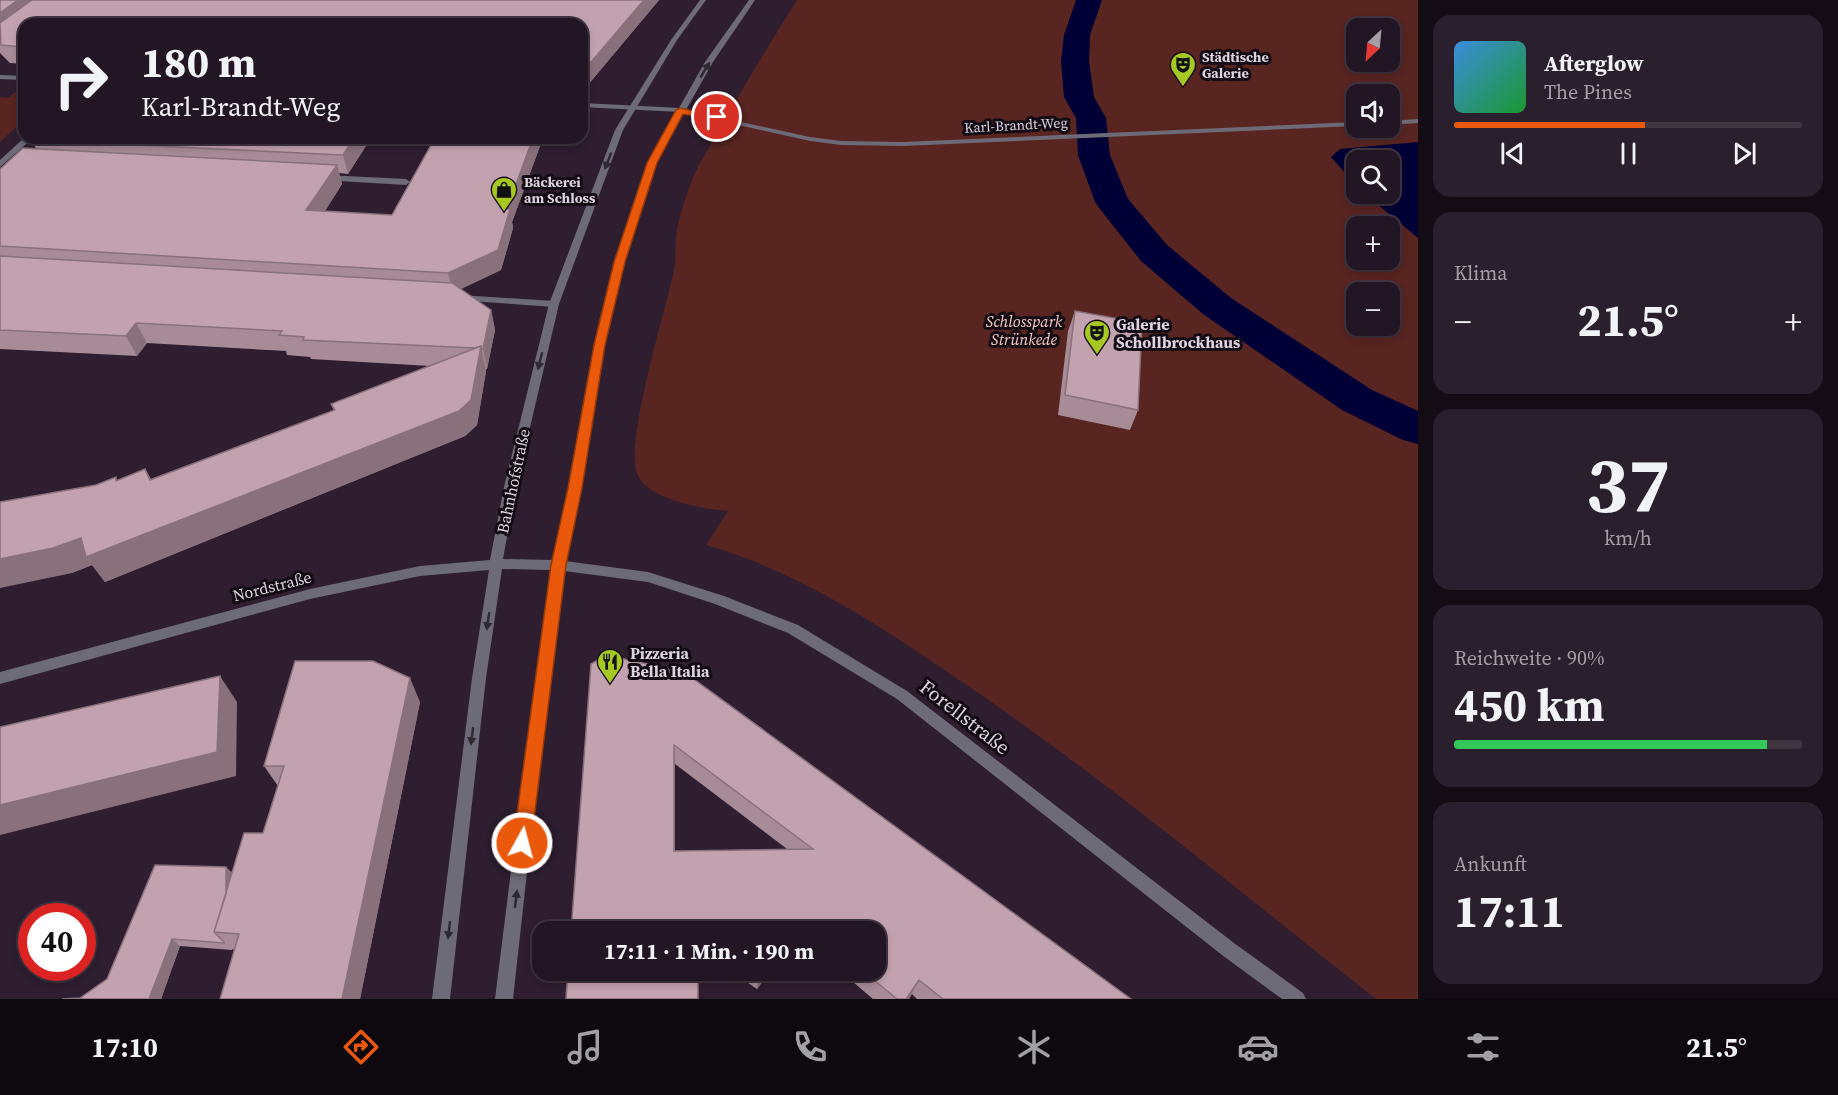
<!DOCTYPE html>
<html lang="de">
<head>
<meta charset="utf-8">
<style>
	body { margin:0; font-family:"Source Serif 4",serif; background:#2a1f2c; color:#f1f3f6; height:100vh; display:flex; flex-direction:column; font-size:22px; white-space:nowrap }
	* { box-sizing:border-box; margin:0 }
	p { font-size:20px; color:#a29fa6 }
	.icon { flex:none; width:33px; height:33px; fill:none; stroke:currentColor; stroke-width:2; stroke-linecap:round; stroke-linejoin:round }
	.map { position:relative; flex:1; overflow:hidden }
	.panel { display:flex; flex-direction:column; gap:15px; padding:15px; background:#130c14; width:420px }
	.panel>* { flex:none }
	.guide { position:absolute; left:18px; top:18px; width:570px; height:126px; border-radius:18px; box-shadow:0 3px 9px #0003,0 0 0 2px #3f3541; background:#221624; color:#f1f3f6; overflow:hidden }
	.needle { width:39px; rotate:206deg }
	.controls { position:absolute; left:1346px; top:18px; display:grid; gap:12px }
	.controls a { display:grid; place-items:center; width:54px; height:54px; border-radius:12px; background:#221624; box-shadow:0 3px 9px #0003,0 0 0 2px #3f3541; font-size:30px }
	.speed { position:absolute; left:18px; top:903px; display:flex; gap:12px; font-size:30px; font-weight:700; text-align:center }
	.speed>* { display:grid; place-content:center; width:78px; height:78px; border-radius:50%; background:#221624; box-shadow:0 3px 9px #0003,0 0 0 2px #3f3541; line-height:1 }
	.speed .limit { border:9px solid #d22; background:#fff; color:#111 }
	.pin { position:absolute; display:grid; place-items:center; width:51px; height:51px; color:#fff; margin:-26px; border:3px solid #fff; border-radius:50%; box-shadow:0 2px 6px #0007 }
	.me { position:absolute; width:66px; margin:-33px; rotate:7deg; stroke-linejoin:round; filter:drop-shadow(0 0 4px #0008) }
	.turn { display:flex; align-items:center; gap:21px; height:126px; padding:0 24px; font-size:27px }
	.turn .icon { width:78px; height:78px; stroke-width:2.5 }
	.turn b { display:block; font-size:42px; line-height:51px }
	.big { font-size:45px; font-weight:700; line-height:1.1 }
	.panel .tile { flex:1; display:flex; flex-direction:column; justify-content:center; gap:9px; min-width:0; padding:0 21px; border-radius:18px; background:#2a1f2c }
	.panel .dial { align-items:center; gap:0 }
	.dial b { font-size:78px; line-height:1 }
	.song { display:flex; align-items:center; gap:18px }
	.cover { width:72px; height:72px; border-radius:9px; background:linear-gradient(135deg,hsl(210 70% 55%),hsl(130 70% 35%)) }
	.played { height:6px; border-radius:3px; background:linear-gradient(90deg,#ea580c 55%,#3f3541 55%) }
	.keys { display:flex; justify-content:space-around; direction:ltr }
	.heat { display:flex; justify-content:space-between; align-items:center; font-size:33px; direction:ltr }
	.charge { height:9px; border-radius:4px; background:linear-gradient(90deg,#34c759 90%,#3f3541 0) }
	.trip { position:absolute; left:532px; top:921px; width:354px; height:60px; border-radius:18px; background:#221624; box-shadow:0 3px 9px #0003,0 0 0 2px #3f3541; font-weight:700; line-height:60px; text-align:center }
	.tab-bar { display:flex; height:96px; justify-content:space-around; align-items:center; background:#0e090e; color:#a29fa6 }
	.tab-bar .icon { width:42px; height:42px }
	.tab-bar .on { color:#ea580c }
	.tab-bar b { font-size:27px; color:#f1f3f6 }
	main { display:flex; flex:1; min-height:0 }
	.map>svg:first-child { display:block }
	.green { fill:#582521; fill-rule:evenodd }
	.water { fill:#000037 }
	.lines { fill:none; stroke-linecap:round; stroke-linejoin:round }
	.canal { fill:#000037; fill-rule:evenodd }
	.service { fill:#6c6b77; fill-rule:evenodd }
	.minor { fill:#6c6b77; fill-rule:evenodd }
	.tertiary { fill:#6c6b77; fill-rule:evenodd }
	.wall { fill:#a78b96; fill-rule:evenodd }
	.shaded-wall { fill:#88717a }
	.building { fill:#c2a2ae; stroke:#88717a; stroke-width:1.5; fill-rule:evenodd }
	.oneway { fill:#2d2831 }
	.route { fill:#ea580c; stroke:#983908; stroke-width:1.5 }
	.labels { text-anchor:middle; stroke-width:6; stroke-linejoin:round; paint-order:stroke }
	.far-poi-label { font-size:14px; font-weight:bold; fill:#ded3e0; stroke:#120b13; text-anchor:start }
	.far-street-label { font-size:14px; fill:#ded3e0; stroke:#120b13 }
	.park-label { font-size:16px; font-style:italic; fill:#f9c9c3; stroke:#120b13 }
	.poi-label { font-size:16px; font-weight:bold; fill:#ded3e0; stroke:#120b13; text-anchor:start }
	.street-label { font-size:16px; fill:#ded3e0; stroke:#120b13 }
	.near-street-label { font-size:20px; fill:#ded3e0; stroke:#120b13 }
</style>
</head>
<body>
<main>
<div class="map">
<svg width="1418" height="999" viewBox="0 0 1418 999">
	<rect width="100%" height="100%" fill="#2e1e30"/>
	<!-- green -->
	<path class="green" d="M797 0H1418V999H1376C1239 891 1105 779 961 681 880 626 800 572 706 545L728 511C704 509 649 500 638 476 623 445 666 310 674 270 677 254 674 236 679 221 684 202 690 182 699 165 730 109 763 54 797 0ZM1356 28H1389V62H1356ZM1356 94H1389V128H1356ZM1356 160H1389V194H1356ZM1356 226H1389V260H1356ZM1356 292H1389V326H1356Z
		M14 93H24V120L0 142V97L8 98Z"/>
	<!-- water -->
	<path class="water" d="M1418 142V238L1365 194H1389V160H1356V185L1331 157 1340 149Z"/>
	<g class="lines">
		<!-- canal -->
		<path class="canal" d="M1076 0H1102L1090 35 1089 61 1094 97 1106 118 1110 155 1128 199 1167 245 1231 298 1372 390 1418 411V444L1403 440 1342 410 1203 314 1141 261 1100 209 1095 202 1078 155 1076 118 1064 97 1061 61 1064 35Z"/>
		<!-- service -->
		<path class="service" d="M677 108 810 137 841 141 903 142 1356 122V126L903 146 841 145 810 141 680 112H677Z
			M1418 119V123L1389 125V121Z
			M325 175 406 179 410 182 406 185 322 180 321 178Z"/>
		<!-- minor -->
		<path class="minor" d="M0 75 24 76V80L0 79Z
			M582 103 680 108 684 110 680 112 582 107Z
			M24 138H33L0 167V160Z
			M459 295 554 301 559 304 554 307 456 300 454 298Z"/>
		<!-- tertiary -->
		<path class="tertiary" d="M700 0H706L677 40 623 130 559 304 516 487 503 559 553 560 569 488 595 344 614 262 648 163 705 62 749 0H755L713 62 656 163 624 262 605 344 581 488 565 561 648 572 724 596 798 625 907 691 1234 943 1303 993 1306 999H1282L1222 955 897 699 788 633 715 604 648 582 564 571 545 710 513 999H495L531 710 551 570 502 569 486 678 450 999H432L472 678 489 570 420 576 310 599 0 684V672L310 589 420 566 490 560 504 487 549 304 615 130 671 40Z"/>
	</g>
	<!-- wall -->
	<path class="wall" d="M0 0H659L587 86 582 87V24H24V64L10 63 0 53Z
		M371 138 348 174 339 173 342 184 325 211 392 215 434 139 413 138H543L512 222 513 228 501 270 460 289 491 310 495 330 487 369H486V371L477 425 465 436 105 582 92 565 72 573 96 485 117 480 145 469 151 479 334 411 331 404 430 366 311 359 310 357 287 355 286 351 147 343 137 356 0 349V169L36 149 32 140Z
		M1075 311 1138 410 1130 430 1058 415 1068 331Z
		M591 664 1131 999H917L912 994 909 999H873L839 970H876V932H571ZM675 764 787 849 675 851Z
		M420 702 360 999H220L234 950 232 949V950L180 946 161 999H62L80 998 107 979 226 867 232 873 263 833 278 786 264 766Z
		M729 970H771L757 989Z"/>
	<!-- shaded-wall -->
	<path class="shaded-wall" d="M18 0H49L0 36V13Z
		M644 0H659L587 86 582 87V69Z
		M354 138H371L348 174 343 155Z
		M533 138H543L512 222 513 228 501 270 453 293 448 273 507 209Z
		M337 165 342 184 313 230 306 210Z
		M491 310 495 330 487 369 483 349Z
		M136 323 147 343 137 356 126 336Z
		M481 346 486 371 477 425 465 436 105 582 92 565 72 573 0 588V559Z
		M220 676 237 702 236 776 0 835V805Z
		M410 678 420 702 360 999H342Z
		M674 745 675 764V869L674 851Z
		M226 867 234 875 225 933Z
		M801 920 798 932H792Z
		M172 939 180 946 161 999H149Z
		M761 970H771L757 989 758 974Z
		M919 980 909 999H906Z"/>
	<!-- building -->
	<path class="building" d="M0 0H18L0 13Z
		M32 0H644L586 68 582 69V24H24V47L1 45 0 23Z
		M34 138H354L343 155 32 140Z
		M435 138H533L507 209H510L498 250 448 273 0 246V169L23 148 337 165 306 210 392 215Z
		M0 256 452 283 491 310 483 349H481V346L475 348 303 340 304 337 279 335 282 331 136 323 126 336 0 330Z
		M1075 311 1142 323 1138 410 1065 395Z
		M481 346 471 400 459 411 86 557 81 538 53 548 0 559V502L96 485 116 477V481L145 469 150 480 335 410 331 404Z
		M606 655 684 672 1131 999H943L919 980 906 999H897L862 970H876V932H814L801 920 792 932H571L591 664ZM674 745 813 849 674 851Z
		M295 661H373L410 678 342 999H220L239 934 214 932 244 833H263L284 766H264Z
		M220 676 217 752 0 805V727Z
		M155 865 226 867V894L214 932 224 942V943L172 939 149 999H62L80 998 107 979Z
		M568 970H698V999H566Z
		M753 970H761L758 974Z"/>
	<!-- one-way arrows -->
	<defs><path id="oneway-solid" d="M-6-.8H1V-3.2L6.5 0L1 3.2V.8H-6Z" transform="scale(1.5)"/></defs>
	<g class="oneway">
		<use href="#oneway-solid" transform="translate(705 70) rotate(-59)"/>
		<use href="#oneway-solid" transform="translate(608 161) rotate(111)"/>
		<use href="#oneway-solid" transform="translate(540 361) rotate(104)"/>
		<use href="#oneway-solid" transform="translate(488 621) rotate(98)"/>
		<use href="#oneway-solid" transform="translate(472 736) rotate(97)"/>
		<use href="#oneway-solid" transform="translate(516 899) rotate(-83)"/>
		<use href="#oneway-solid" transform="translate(449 930) rotate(97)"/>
	</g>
	<!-- route -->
	<path class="route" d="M680 108 721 117 717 120 683 114 657 163 625 262 605 345 582 488 566 565 531 843 529 850 522 852 516 850 513 843 551 565 568 488 594 345 614 262 647 163 676 110Z"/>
	<!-- icons -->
	<defs>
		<symbol id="theatre-pin" viewBox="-11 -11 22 30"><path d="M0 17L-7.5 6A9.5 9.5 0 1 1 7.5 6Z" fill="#a6c822" stroke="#120b13"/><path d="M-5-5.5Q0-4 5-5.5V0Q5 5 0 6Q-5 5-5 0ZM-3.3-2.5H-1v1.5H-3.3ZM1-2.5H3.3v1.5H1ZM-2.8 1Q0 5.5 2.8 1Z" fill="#111"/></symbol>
		<symbol id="shop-pin" viewBox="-11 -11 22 30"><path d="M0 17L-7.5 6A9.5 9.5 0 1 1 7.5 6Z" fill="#a6c822" stroke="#120b13"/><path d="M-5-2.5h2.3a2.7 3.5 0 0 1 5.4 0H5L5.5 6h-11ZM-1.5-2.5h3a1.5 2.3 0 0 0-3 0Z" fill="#111"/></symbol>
		<symbol id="restaurant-pin" viewBox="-11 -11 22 30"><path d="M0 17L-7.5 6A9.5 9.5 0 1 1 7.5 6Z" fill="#a6c822" stroke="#120b13"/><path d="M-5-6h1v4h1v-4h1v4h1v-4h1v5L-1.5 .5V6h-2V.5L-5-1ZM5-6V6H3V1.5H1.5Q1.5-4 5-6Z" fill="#111"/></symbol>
	</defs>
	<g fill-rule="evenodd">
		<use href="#theatre-pin" x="1168" y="50" width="30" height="40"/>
		<use href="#shop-pin" x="489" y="175" width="30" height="40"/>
		<use href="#theatre-pin" x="1082" y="318" width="30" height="40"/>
		<use href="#restaurant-pin" x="595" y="647" width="30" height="40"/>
	</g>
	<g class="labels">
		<!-- far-poi labels -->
		<g class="far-poi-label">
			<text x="1202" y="62">Städtische<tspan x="1202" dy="16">Galerie</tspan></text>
			<text x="524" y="187">Bäckerei<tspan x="524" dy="16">am Schloss</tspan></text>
		</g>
		<!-- far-street labels -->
		<g class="far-street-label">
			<text transform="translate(1016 125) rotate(-3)" y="5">Karl-Brandt-Weg</text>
		</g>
		<!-- park labels -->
		<g class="park-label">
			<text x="1024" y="327">Schlosspark<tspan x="1024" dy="18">Strünkede</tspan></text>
		</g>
		<!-- poi labels -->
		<g class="poi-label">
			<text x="1116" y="330">Galerie<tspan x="1116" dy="18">Schollbrockhaus</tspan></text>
			<text x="630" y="659">Pizzeria<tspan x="630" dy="18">Bella Italia</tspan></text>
		</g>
		<!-- street labels -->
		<g class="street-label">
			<text transform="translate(513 481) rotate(-78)" y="6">Bahnhofstraße</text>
			<text transform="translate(272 586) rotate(-14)" y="6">Nordstraße</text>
		</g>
		<!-- near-street labels -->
		<g class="near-street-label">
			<text transform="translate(965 717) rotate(38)" y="7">Forellstraße</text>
		</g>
	</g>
</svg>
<div class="controls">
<a><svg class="needle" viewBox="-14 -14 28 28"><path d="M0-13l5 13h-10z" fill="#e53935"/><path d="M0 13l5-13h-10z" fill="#a29fa6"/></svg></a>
<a><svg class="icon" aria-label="sound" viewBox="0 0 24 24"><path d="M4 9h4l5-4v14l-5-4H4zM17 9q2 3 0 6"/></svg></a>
<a><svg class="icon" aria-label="search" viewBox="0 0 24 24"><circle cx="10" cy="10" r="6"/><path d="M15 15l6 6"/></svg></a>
<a>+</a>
<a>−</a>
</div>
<div class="speed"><div class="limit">40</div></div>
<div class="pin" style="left:717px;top:117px;background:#d93025"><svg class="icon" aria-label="arrive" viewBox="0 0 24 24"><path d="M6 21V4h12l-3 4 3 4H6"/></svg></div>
<svg class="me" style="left:522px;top:843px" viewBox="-20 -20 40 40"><circle r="17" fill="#ea580c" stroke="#fff" stroke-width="3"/><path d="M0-11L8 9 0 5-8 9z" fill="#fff"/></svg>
<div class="trip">17:11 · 1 Min. · 190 m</div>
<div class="guide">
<div class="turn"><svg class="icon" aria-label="right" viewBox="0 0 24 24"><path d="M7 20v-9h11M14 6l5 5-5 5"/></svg><div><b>180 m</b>Karl-Brandt-Weg</div></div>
</div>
</div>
<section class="panel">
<div class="tile">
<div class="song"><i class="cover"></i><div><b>Afterglow</b><p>The Pines</p></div></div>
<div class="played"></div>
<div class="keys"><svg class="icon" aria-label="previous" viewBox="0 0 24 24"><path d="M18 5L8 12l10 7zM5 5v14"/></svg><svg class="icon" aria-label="pause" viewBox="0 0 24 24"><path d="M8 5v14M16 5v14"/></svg><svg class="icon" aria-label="next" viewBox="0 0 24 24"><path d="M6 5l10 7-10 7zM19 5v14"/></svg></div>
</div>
<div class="tile"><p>Klima</p>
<div class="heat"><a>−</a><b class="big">21.5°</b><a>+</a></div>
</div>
<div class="tile dial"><b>37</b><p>km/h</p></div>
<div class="tile"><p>Reichweite · 90%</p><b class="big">450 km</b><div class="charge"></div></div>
<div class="tile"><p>Ankunft</p><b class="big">17:11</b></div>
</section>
</main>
<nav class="tab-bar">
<b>17:10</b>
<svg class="icon on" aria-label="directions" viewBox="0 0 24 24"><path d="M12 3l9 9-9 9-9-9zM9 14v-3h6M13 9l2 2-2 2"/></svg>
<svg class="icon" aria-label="music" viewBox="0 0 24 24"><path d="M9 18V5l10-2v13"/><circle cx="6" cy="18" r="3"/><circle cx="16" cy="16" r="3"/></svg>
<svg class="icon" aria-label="phone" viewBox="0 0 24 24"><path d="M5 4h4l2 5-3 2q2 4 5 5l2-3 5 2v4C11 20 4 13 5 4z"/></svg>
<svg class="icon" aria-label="climate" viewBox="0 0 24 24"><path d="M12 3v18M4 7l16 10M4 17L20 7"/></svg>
<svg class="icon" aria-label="car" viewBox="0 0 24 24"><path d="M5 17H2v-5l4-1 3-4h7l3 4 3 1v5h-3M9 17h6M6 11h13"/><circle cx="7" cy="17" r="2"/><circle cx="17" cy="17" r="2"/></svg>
<svg class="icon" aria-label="filters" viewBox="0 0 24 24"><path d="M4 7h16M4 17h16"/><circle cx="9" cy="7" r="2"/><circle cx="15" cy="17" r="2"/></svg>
<b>21.5°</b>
</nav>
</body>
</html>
